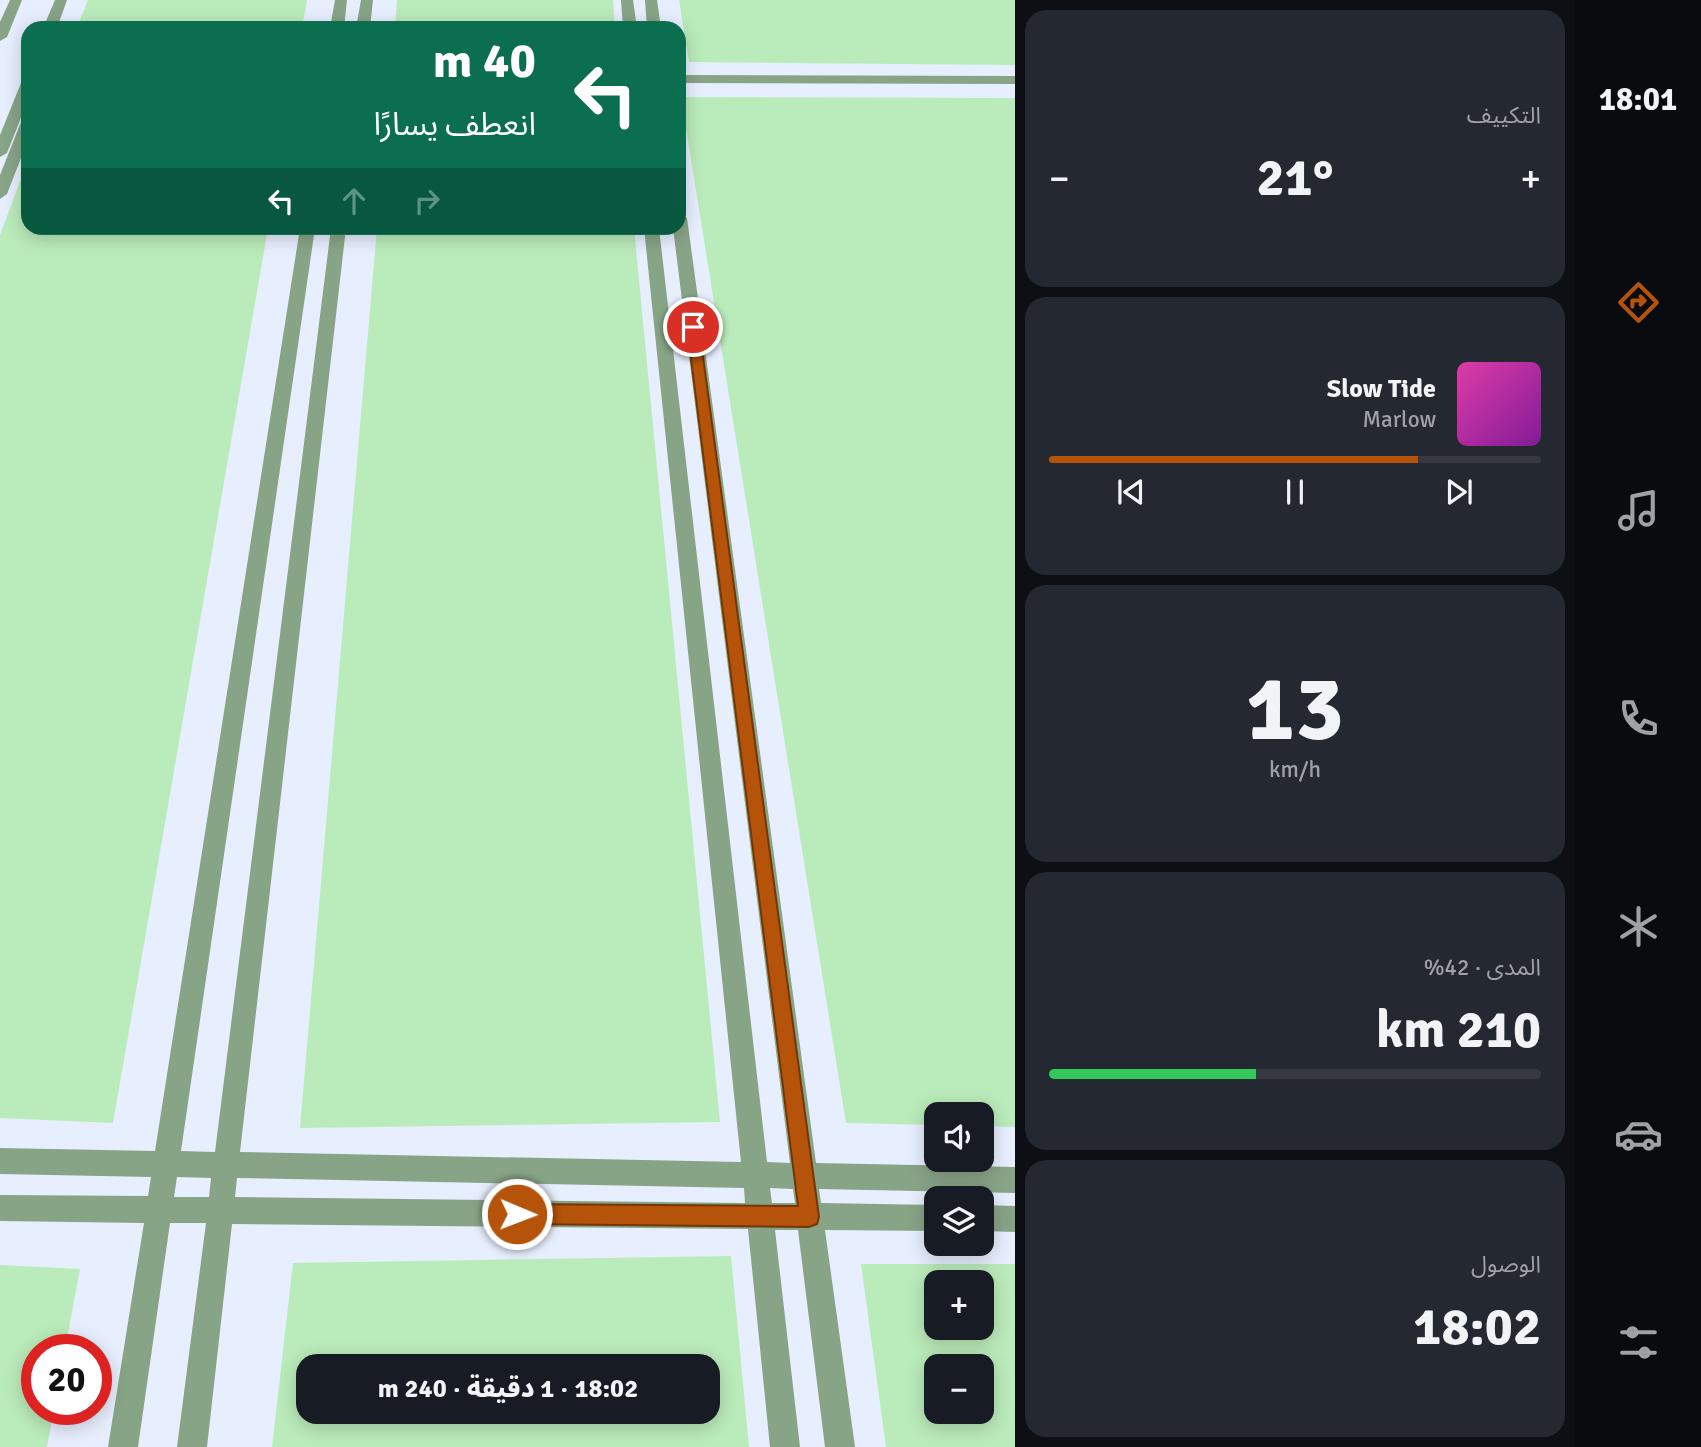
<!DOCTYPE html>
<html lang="ar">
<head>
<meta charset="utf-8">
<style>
	body { margin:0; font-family:Signika,"Noto Sans Arabic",sans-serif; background:#242831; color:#f1f3f6; direction:rtl; height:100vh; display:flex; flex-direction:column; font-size:26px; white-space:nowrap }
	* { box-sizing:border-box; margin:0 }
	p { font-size:23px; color:#9ea1a6 }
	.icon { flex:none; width:38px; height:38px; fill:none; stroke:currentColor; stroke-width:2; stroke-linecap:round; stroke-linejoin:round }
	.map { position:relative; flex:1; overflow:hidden; direction:ltr }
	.sheet { display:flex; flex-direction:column; gap:10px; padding:10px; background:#0d0f14; width:560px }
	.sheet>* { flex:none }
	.guide { position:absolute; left:21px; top:21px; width:665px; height:214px; border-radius:21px; box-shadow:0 4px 18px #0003; direction:rtl; background:#0b6e4f; color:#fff; overflow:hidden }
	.controls { position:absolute; left:924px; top:1102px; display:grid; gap:14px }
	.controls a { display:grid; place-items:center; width:70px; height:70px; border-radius:14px; background:#171b24; box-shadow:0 4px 18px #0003; font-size:35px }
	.speed { position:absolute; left:21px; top:1334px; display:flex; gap:14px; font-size:35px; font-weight:700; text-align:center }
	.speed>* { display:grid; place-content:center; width:91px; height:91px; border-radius:50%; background:#171b24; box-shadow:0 4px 18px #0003; line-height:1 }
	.speed .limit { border:10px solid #d22; background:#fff; color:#111 }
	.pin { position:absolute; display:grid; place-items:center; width:60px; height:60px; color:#fff; margin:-30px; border:4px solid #fff; border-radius:50%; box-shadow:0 2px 7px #0007 }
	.me { position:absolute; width:77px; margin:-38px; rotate:91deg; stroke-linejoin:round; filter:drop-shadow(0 0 5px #0008) }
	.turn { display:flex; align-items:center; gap:24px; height:147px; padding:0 35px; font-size:32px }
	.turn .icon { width:91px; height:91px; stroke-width:2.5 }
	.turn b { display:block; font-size:49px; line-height:60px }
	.lanes { display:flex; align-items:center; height:66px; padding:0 35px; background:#0003; justify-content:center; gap:35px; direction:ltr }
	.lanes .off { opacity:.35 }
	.big { font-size:52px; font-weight:800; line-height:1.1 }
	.sheet .card { flex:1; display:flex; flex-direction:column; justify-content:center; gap:10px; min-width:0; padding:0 24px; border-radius:21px; background:#242831 }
	.sheet .dial { align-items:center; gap:0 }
	.dial b { font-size:91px; line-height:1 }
	.song { display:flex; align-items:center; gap:21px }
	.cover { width:84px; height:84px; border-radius:10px; background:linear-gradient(135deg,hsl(320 70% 55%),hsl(290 70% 35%)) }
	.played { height:7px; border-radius:4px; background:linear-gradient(90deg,#b45309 75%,#363941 75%) }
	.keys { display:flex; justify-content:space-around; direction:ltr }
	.heat { display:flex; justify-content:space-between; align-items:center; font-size:38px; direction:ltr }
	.charge { height:10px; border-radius:5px; background:linear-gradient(90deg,#34c759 42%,#363941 0) }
	.trip { position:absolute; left:296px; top:1354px; width:424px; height:70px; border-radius:21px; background:#171b24; box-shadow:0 4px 18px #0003; font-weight:800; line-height:70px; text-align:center; direction:rtl }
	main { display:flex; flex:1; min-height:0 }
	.dock { display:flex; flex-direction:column; width:126px; justify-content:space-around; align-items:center; background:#090b0e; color:#9ea1a6 }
	.dock .icon { width:49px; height:49px }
	.dock .active { color:#b45309 }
	.dock b { font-size:32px; color:#f1f3f6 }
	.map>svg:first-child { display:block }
	.green { fill:#baebba; fill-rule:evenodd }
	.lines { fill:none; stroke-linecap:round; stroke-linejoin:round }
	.minor { fill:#88a487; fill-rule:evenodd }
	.route { fill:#b45309; stroke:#753606; stroke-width:2 }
</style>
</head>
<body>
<main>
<nav class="dock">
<b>18:01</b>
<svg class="icon active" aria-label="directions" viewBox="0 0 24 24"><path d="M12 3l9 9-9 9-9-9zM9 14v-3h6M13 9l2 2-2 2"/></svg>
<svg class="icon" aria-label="music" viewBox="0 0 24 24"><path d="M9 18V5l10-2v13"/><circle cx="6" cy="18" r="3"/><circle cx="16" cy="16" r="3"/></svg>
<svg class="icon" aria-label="phone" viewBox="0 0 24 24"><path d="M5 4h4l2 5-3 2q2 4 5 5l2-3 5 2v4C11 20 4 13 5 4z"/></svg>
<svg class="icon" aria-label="climate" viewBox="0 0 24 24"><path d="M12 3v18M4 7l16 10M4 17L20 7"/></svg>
<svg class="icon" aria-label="car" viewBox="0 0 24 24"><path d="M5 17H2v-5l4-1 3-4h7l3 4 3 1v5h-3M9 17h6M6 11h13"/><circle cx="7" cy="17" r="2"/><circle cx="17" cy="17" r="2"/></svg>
<svg class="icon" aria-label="filters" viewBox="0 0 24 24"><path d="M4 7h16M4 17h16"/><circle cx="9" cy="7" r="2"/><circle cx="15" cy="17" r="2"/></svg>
</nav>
<section class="sheet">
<div class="card"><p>التكييف</p>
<div class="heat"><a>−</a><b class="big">21°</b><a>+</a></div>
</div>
<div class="card">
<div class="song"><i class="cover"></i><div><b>Slow Tide</b><p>Marlow</p></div></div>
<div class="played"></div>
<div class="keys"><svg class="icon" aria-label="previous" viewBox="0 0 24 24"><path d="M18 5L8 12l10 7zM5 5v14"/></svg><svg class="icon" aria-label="pause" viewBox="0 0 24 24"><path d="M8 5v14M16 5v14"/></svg><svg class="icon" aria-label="next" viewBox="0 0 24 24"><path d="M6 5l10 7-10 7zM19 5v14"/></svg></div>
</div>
<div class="card dial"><b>13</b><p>km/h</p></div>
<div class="card"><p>المدى · 42%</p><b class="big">210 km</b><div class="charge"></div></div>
<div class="card"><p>الوصول</p><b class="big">18:02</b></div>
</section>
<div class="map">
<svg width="1015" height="1447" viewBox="0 0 1015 1447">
	<rect width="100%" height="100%" fill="#e7eefd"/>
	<!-- green -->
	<path class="green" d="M88 0H307L302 28H77Z
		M397 0H613L615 28H395Z
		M679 0H1015V65L689 62Z
		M681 97 1015 98V1127L982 1126V1115H936V1125L846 1123Z
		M28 160V228H268L113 1123 0 1118V235Z
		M377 228H634L720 1122 300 1128Z
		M731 1256 749 1447H272L293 1263ZM308 1367H707V1412H308Z
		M861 1264H1015V1447H886ZM936 1283H982V1328H936ZM936 1367H982V1412H936Z
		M0 1265 80 1269 65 1349H37V1409H54L47 1447H0Z"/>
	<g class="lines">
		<!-- minor -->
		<path class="minor" d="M10 0H22L7 37 0 41V22Z
			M55 0H67L57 28H43Z
			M335 0H347L344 28H330Z
			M361 0H373L370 28H356Z
			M621 0H633L637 28H623Z
			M645 0H657L661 28H647Z
			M679 75 1015 76V84L679 83Z
			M28 79V100L7 153 0 157V135L21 83Z
			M28 118V140L7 194 0 199V175L21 122Z
			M679 213 687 218 816 1163 1015 1167V1193L819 1189 821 1203 936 1205V1231L825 1230 855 1447H825L798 1230H775L800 1447H770L748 1229 232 1224 207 1447H177L206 1223H170L138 1447H108L144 1223 0 1221V1195L148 1196 151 1177 0 1174V1148L155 1151 300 228H315L181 1151 215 1152 331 228H346L240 1152 741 1162 644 228H659L767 1162 790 1163 673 228H679ZM177 1177 211 1178 209 1197H174ZM237 1178 744 1188 745 1203 235 1197ZM770 1188 793 1189 795 1203H772Z
			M982 1205 1015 1206V1232L982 1231Z"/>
	</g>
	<!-- route -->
	<path class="route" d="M693 323 699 327 819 1217 817 1224 809 1227 517 1224 510 1221 507 1214 510 1207 517 1204 798 1206 687 327Z"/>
</svg>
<div class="controls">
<a><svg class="icon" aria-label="sound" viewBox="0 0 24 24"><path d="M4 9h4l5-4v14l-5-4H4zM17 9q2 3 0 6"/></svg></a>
<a><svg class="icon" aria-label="layers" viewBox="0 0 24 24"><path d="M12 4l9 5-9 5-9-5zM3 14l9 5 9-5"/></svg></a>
<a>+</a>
<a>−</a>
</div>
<div class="speed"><div class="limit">20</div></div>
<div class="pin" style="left:693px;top:327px;background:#d93025"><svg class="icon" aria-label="arrive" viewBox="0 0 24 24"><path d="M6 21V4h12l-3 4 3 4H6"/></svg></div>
<svg class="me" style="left:517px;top:1214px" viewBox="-20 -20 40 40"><circle r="17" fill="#b45309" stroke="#fff" stroke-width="3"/><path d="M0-11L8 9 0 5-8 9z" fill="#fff"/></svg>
<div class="trip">18:02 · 1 دقيقة · 240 m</div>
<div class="guide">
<div class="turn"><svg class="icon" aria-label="left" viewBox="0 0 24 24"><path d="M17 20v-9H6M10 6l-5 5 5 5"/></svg><div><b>40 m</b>انعطف يسارًا</div></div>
<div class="lanes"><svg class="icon" aria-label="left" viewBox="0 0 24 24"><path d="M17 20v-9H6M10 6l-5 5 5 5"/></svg><svg class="icon off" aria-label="ahead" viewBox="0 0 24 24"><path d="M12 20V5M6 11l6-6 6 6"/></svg><svg class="icon off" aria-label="right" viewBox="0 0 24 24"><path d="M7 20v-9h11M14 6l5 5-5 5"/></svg></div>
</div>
</div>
</main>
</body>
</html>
